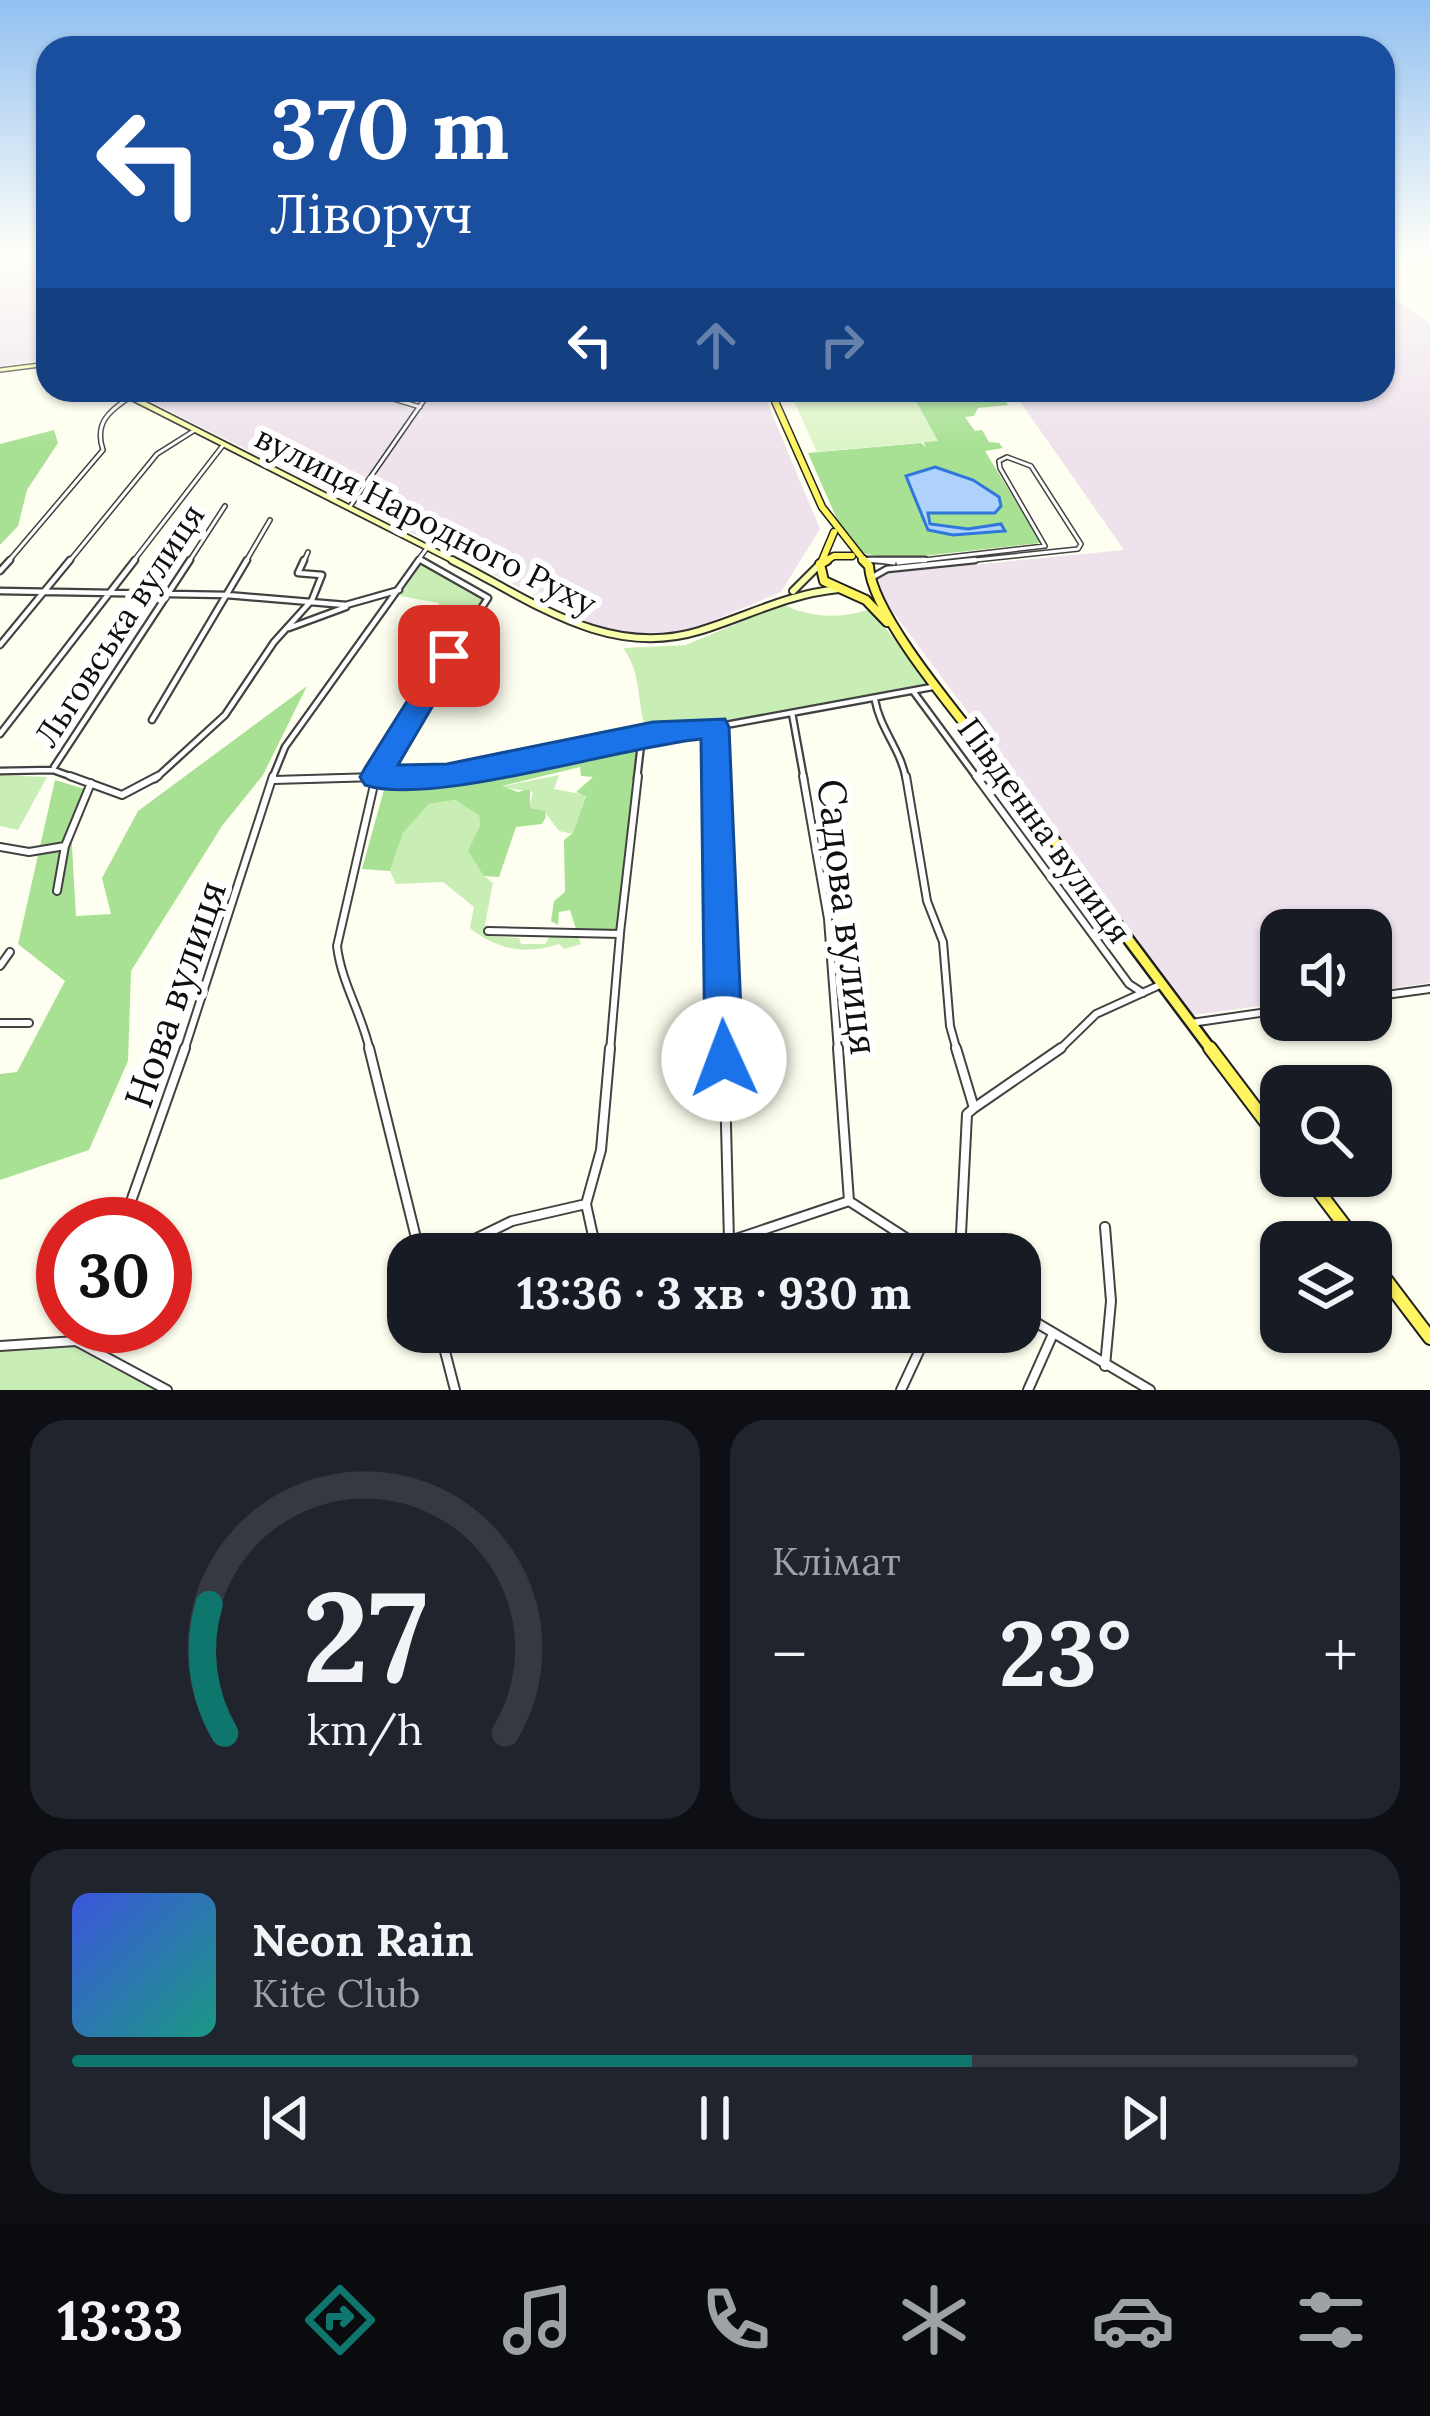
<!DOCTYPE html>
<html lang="uk">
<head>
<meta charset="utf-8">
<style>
	body { margin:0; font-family:Lora,serif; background:#20242c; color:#f1f3f6; height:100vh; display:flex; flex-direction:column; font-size:45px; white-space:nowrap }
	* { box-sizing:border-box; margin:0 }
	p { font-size:39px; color:#9ea1a6 }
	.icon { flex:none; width:66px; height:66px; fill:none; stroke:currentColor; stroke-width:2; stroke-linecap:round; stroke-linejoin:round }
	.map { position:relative; height:1390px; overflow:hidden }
	.side { display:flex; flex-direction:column; gap:30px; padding:30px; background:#0d0f14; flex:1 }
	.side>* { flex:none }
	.hud { position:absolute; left:36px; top:36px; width:1359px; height:366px; border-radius:36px; box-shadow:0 3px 9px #0004; background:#1a4fa0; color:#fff; overflow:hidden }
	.buttons { position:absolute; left:1260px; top:909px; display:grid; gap:24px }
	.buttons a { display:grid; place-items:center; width:132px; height:132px; border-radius:24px; background:#171b24; box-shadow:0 3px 9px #0004; font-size:60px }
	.speed { position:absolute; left:36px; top:1197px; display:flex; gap:24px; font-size:60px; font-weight:700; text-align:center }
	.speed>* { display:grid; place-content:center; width:156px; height:156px; border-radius:50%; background:#171b24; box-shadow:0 3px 9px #0004; line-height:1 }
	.speed .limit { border:18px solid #d22; background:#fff; color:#111 }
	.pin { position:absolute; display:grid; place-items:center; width:102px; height:102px; color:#fff; margin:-51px; border-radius:24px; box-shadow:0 6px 18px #0006 }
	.me { position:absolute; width:132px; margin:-66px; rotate:358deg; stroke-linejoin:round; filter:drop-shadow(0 0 9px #0008) }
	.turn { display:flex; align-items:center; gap:42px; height:252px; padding:0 36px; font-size:54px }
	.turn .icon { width:156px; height:156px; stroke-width:2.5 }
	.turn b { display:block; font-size:84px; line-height:102px }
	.lanes { display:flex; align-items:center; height:114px; padding:0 36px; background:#0003; justify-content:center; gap:60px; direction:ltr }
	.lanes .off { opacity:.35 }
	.big { font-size:90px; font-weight:700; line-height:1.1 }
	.side .card { flex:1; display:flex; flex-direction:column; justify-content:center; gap:18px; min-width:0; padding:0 42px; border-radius:36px; background:#20242c }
	.side .dial { align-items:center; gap:0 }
	.dial svg { height:312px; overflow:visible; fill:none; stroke:#363941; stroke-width:7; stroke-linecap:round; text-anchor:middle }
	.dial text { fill:#f1f3f6; stroke:none }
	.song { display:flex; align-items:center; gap:36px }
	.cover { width:144px; height:144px; border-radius:18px; background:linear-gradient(135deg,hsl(230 70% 55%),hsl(170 70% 35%)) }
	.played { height:12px; border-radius:6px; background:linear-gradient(90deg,#0f766e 70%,#363941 70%) }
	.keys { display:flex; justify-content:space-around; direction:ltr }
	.heat { display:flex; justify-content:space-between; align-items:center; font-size:66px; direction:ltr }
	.side .tiles { flex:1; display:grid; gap:30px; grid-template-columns:1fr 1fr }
	.card:last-child { grid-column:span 2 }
	.trip { position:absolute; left:387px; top:1233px; width:654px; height:120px; border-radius:36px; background:#171b24; box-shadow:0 3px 9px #0004; font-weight:700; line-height:120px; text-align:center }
	.dock { display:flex; height:192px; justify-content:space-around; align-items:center; background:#090b0e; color:#9ea1a6 }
	.dock .icon { width:84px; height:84px }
	.dock .active { color:#0f766e }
	.dock b { font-size:54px; color:#f1f3f6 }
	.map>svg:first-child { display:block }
	.industrial { fill:#eee2ed }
	.green { fill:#c9eeb5 }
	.forest { fill:#a8e193 }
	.pitch { fill:#ddf4c8 }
	.water { fill:#afd2fc; stroke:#2f77db; stroke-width:3 }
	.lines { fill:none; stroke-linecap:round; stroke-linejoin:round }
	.street-far3-casing { stroke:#424242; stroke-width:6 }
	.street-far2-casing { stroke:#424242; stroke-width:9 }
	.street-far1-casing { stroke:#424242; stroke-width:10 }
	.street-casing { stroke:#424242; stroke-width:12 }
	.secondary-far2-casing { stroke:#313131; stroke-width:6 }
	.secondary-far1-casing { stroke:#313131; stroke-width:8 }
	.secondary-casing { stroke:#313131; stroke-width:10 }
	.primary-far3-casing { stroke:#202020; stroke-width:9 }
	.primary-far2-casing { stroke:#202020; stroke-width:12 }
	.primary-far1-casing { stroke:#202020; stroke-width:14 }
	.primary-casing { stroke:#202020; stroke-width:16 }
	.street-far3 { stroke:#fff; stroke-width:3 }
	.street-far2 { stroke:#fff; stroke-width:4.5 }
	.street-far1 { stroke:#fff; stroke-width:6 }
	.street { stroke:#fff; stroke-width:8 }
	.secondary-far2 { stroke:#f9ffac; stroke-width:3 }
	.secondary-far1 { stroke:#f9ffac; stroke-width:4.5 }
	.secondary { stroke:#f9ffac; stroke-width:6 }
	.primary-far3 { stroke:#fff561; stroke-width:6 }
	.primary-far2 { stroke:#fff561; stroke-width:8 }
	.primary-far1 { stroke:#fff561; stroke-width:9 }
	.primary { stroke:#fff561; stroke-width:12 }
	.route { fill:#1a73e8; stroke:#114b97; stroke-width:3 }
	.labels { text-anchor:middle; stroke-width:12; stroke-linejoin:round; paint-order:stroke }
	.street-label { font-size:33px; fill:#0f0f0f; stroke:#fff }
	.near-street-label { font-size:39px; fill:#0f0f0f; stroke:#fff }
</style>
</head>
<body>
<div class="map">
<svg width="1430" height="1390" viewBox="0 0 1430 1390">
	<rect width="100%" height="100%" fill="#fffff1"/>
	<!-- industrial -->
	<path class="industrial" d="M0 252H48V359L0 366Z
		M1383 292 1430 323V983L1371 991V930H1281V1003L1194 1015 875 588 876 579 890 573 1124 550 1012 390H1383Z
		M128 390H762L820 529 781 592 688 631 643 635 596 626Z"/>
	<!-- green -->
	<path class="green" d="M421 561 486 598 472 615 436 611 439 603 400 596Z
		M783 604C809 618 842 619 870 609L928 681 926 686 709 724 646 729C636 700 642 673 623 648L686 645Z
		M0 775 47 777 18 830 0 826Z
		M559 775 554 789 586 795 573 834 559 831 544 811 529 808 533 792 499 787Z
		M455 800 479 814 484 876 493 883 485 924 489 936 519 938 521 944H545L550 936 577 934 581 944 564 949 559 944C526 955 497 950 470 928L474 907 443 882 396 884 390 871 403 833 429 804Z
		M73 1347 155 1390H0V1351Z"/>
	<!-- forest -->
	<path class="forest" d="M897 390H999L1008 405 978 408 974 416 965 417 975 431 982 430 989 442 999 443 1003 448 985 451 1041 543 896 559 860 553 839 524 808 453 921 443 926 447Z
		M54 430 58 443 27 490 18 526 0 545V444Z
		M307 686 263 775 222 826 131 971 128 1061 89 1150 0 1180V1074L17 1072 65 981 18 944 55 780 88 790 90 795 71 830 76 916 111 914 102 878 138 811Z
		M629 741 636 742 637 752 620 930 576 929 570 910 559 912 558 925 551 921 554 901 565 892 564 840 573 833 586 796 576 792 593 777 581 776 580 767 502 786 518 792 530 789V808L545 811 546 817 542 824 516 827 499 877 484 876 468 851 480 826 479 815 455 800 429 804 403 833 390 871 362 869 384 790 462 779Z"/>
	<!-- pitch -->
	<path class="pitch" d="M789 390H910L938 441 817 452Z"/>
	<!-- water -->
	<path class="water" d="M935 467 973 480 999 497 1001 506 995 513H928L930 524 968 529 1001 524 1005 531 953 535 928 530 906 476Z"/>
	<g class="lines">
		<defs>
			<path id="street-far3" d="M364 390 420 407
				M349 508 431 390
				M420 559 427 563
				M862 559 894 563
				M7 563 103 450C94 423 109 411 130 397
				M68 563 157 454 195 430
				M132 563 224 444
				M188 563 225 506
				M245 563 270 520
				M303 563 308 552
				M416 563 427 548
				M898 563 1045 546 1000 468 999 461 1007 457 1031 466 1081 544 1078 549 947 563"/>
			<path id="street-far2" d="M868 560H925
				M0 571 10 560
				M871 578 887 569 975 560
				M0 591 227 595 346 605 399 590
				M289 628 346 607
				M0 645 70 560
				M913 691 978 779
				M875 700C880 729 901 750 906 779
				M792 713 804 779
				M152 720 247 560
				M715 727 716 779
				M0 734 135 560
				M54 767 190 560
				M0 771 53 770 78 779
				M155 779 225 715 274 642 312 600 322 575 298 573 304 560
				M272 779 285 747 419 560
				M306 779 447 775 653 733 704 729 932 687
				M376 779 379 765 488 598 421 560
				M637 779 642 736"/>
			<path id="street-far1" d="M70 776 122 795 158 776
				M716 776 724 1051
				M803 776 828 919 838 1051
				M906 776 927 901 943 942 950 1026 957 1051
				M976 776 1129 984 1143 993
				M274 780 410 776
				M0 847 29 852 65 846
				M57 891 65 846 91 783
				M488 931 620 934 610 1051
				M620 933 638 776
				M0 966 10 952
				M1371 997 1430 989
				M0 1023H29
				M1191 1023 1281 1010
				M184 1051 273 776
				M370 1051C362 1014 341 982 337 946L376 776
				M1058 1051 1096 1014 1162 984"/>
			<path id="street" d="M369 1048 420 1254
				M724 1048 729 1241
				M838 1048 849 1201
				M956 1048 974 1108 967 1114 960 1254
				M974 1108 1061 1048
				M849 1201 931 1254
				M123 1224 185 1048
				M1105 1227 1111 1301 1105 1366
				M444 1254 512 1221 586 1204
				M597 1254 586 1204 601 1150 610 1048
				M691 1254 849 1201
				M1020 1313 1150 1390
				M440 1332 455 1390
				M0 1346 76 1341 167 1390
				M901 1390 928 1332
				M1028 1390 1053 1334"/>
			<path id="secondary-far2" d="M0 370 48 364"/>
			<path id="secondary-far1" d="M117 390 458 563"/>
			<path id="secondary" d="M452 560C531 600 607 659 699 631 748 616 787 594 839 589
				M793 591 820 564"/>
			<path id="primary-far3" d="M770 390 822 507 866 563
				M821 563 834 532
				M822 563 834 556H852"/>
			<path id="primary-far2" d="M863 560 869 566C872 619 973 732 1008 779
				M820 564 824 581 866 600 887 622
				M820 564 827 560"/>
			<path id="primary-far1" d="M1006 776 1212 1051"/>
			<path id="primary" d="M1210 1048 1281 1142
				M1307 1176 1357 1242
				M1371 1260 1430 1338"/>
		</defs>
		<!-- street-far3 casing -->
		<use href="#street-far3" class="street-far3-casing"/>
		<!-- street-far2 casing -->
		<use href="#street-far2" class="street-far2-casing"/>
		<!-- street-far1 casing -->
		<use href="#street-far1" class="street-far1-casing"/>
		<!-- street casing -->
		<use href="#street" class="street-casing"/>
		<!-- secondary-far2 casing -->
		<use href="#secondary-far2" class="secondary-far2-casing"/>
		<!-- secondary-far1 casing -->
		<use href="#secondary-far1" class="secondary-far1-casing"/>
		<!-- secondary casing -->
		<use href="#secondary" class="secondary-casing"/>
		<!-- primary-far3 casing -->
		<use href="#primary-far3" class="primary-far3-casing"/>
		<!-- primary-far2 casing -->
		<use href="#primary-far2" class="primary-far2-casing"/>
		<!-- primary-far1 casing -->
		<use href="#primary-far1" class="primary-far1-casing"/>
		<!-- primary casing -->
		<use href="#primary" class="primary-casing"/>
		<!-- street-far3 -->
		<use href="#street-far3" class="street-far3"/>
		<!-- street-far2 -->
		<use href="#street-far2" class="street-far2"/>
		<!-- street-far1 -->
		<use href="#street-far1" class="street-far1"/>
		<!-- street -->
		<use href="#street" class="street"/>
		<!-- secondary-far2 -->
		<use href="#secondary-far2" class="secondary-far2"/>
		<!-- secondary-far1 -->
		<use href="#secondary-far1" class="secondary-far1"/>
		<!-- secondary -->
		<use href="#secondary" class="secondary"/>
		<!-- primary-far3 -->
		<use href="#primary-far3" class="primary-far3"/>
		<!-- primary-far2 -->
		<use href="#primary-far2" class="primary-far2"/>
		<!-- primary-far1 -->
		<use href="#primary-far1" class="primary-far1"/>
		<!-- primary -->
		<use href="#primary" class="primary"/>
	</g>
	<!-- sky -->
	<linearGradient id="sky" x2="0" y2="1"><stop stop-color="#91c0f0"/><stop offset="0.57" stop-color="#fffff9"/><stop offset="1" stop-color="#fffff9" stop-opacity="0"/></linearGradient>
	<rect width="1430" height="446" fill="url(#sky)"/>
	<!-- route -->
	<path class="route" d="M449 647 462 656 398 765 447 764 653 722 725 719 729 727 743 1059 737 1072 724 1077 711 1072 705 1059 701 739C619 747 432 807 365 785L360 777 365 768 440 649Z"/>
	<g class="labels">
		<!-- street labels -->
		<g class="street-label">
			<text transform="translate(426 520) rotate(27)" y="12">вулиця Народного Руху</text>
			<text transform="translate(119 625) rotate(-57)" y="12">Льговська вулиця</text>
			<text transform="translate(1045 830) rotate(54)" y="12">Південна вулиця</text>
		</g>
		<!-- near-street labels -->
		<g class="near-street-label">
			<text transform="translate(848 917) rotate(83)" y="14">Садова вулиця</text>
			<text transform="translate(175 994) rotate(-71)" y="14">Нова вулиця</text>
		</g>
	</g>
</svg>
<div class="buttons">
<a><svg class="icon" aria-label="sound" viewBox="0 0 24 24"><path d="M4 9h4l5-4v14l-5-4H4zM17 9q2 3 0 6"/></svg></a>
<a><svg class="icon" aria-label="search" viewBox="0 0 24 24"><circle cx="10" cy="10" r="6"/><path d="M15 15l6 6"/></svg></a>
<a><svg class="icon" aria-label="layers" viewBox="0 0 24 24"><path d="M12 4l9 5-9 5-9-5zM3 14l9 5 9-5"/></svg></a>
</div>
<div class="speed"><div class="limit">30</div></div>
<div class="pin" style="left:449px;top:656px;background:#d93025"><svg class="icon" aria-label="arrive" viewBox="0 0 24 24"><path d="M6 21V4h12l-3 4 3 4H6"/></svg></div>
<svg class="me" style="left:724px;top:1059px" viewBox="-20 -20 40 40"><circle r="19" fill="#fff"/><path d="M0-13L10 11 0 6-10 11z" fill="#1a73e8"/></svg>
<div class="trip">13:36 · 3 хв · 930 m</div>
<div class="hud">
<div class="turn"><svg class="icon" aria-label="left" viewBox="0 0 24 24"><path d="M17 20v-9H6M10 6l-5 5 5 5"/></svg><div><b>370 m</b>Ліворуч</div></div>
<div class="lanes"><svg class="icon" aria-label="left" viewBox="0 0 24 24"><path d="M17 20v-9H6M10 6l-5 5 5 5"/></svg><svg class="icon off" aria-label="ahead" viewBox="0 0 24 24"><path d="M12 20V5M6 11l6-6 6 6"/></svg><svg class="icon off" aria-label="right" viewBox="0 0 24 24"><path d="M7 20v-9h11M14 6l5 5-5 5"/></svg></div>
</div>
</div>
<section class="side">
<div class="tiles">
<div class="card dial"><svg viewBox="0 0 100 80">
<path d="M14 69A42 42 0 1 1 86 69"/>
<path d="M14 69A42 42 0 0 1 10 36" stroke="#0f766e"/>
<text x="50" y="56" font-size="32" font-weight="700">27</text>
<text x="50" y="72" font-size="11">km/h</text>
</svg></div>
<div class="card"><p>Клімат</p>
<div class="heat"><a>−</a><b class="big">23°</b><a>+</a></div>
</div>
<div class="card">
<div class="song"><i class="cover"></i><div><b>Neon Rain</b><p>Kite Club</p></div></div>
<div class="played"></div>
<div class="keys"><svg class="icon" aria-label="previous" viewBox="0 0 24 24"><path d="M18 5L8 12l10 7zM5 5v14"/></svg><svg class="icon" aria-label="pause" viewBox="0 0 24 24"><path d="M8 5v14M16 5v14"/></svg><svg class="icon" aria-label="next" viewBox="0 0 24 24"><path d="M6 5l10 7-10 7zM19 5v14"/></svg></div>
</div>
</div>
</section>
<nav class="dock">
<b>13:33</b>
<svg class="icon active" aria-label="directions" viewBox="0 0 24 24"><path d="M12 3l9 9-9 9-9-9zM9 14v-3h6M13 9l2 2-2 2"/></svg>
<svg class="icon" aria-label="music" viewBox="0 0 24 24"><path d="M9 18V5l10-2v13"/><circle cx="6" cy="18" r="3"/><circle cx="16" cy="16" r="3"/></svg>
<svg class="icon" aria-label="phone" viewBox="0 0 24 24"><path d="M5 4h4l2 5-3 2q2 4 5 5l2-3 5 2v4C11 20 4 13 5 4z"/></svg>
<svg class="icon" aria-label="climate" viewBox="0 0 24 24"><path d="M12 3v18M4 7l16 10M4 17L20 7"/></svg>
<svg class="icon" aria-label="car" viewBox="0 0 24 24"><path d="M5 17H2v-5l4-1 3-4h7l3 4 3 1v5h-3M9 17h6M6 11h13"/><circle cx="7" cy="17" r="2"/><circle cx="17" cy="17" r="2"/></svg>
<svg class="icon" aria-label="filters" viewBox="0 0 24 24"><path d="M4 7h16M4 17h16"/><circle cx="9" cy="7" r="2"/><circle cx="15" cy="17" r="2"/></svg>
</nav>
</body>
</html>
